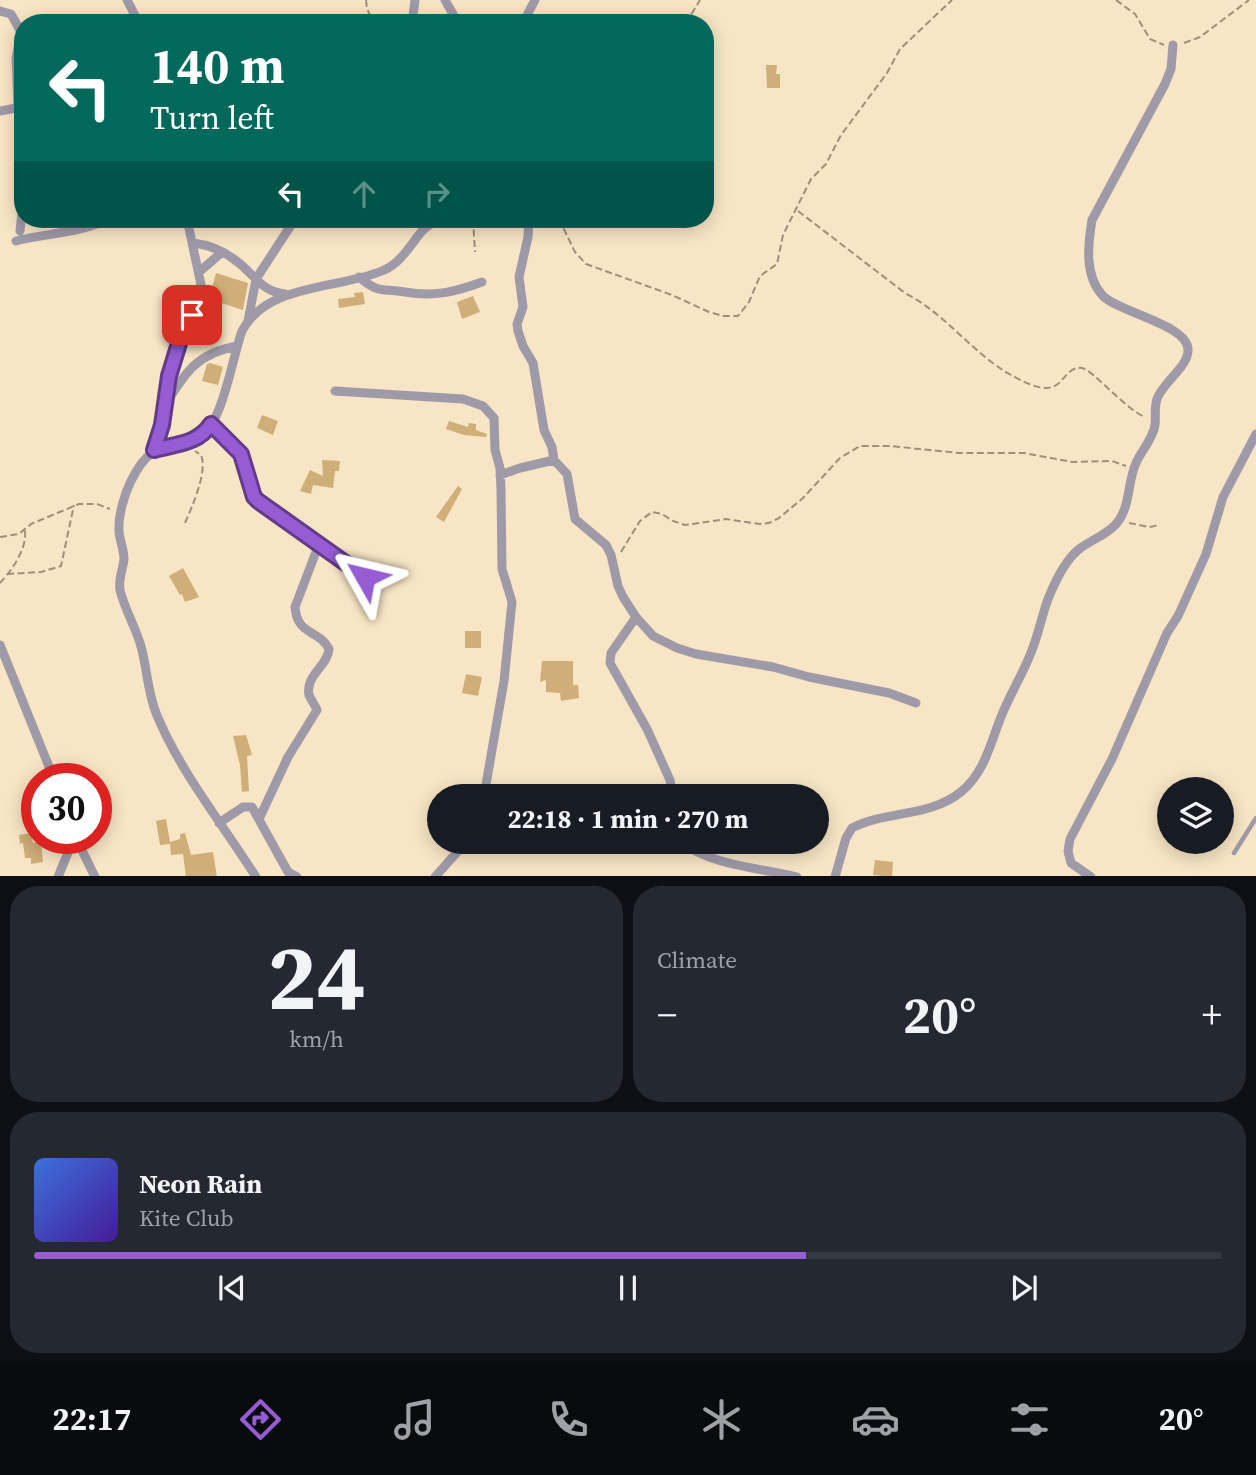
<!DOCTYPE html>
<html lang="en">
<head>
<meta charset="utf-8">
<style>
	body { margin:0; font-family:"Source Serif 4",serif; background:#242831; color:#f1f3f6; height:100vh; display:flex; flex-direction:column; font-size:26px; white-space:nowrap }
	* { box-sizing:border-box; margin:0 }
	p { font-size:23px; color:#9ea1a6 }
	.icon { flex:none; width:38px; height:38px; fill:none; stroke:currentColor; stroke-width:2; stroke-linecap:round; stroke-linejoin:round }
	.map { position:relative; height:876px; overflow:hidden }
	.side { display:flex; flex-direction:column; gap:10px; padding:10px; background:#0d0f14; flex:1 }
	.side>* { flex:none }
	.guide { position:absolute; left:14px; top:14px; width:700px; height:214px; border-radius:28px; box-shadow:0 4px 18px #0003; background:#00695c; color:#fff; overflow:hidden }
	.tools { position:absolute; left:1157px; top:777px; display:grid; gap:14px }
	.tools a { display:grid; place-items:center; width:77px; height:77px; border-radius:50%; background:#171b24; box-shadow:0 4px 18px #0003; font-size:35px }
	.speed { position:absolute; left:21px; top:763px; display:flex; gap:14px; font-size:35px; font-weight:700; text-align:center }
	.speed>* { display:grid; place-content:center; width:91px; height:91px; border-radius:50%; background:#171b24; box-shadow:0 4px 18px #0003; line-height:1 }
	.speed .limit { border:10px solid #d22; background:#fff; color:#111 }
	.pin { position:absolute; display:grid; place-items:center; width:60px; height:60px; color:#fff; margin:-30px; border-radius:14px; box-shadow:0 4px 10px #0006 }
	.me { position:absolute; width:77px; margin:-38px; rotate:307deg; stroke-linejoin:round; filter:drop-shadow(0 0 5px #0008) }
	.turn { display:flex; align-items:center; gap:24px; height:147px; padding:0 21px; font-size:32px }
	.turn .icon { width:91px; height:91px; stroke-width:2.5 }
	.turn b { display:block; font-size:49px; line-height:60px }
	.lanes { display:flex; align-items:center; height:66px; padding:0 21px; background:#0003; justify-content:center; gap:35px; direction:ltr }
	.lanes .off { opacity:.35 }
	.big { font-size:52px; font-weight:700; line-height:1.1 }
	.side .tile { flex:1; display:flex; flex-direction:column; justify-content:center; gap:10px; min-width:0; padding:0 24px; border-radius:28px; background:#242831 }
	.side .dial { align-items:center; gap:0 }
	.dial b { font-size:91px; line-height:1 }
	.song { display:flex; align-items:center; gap:21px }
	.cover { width:84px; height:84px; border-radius:10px; background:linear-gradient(135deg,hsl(220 70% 55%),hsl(260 70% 35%)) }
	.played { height:7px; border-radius:4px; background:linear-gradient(90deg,#965cd4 65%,#363941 65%) }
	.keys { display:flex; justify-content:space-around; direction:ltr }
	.heat { display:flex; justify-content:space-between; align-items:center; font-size:38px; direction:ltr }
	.side .tiles { flex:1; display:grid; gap:10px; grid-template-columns:1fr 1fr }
	.tile:last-child { grid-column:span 2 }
	.trip { position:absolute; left:427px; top:784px; width:402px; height:70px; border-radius:35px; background:#171b24; box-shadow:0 4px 18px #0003; font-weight:700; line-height:70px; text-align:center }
	.dock { display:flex; height:112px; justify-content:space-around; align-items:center; background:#090b0e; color:#9ea1a6 }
	.dock .icon { width:49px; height:49px }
	.dock .selected { color:#965cd4 }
	.dock b { font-size:32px; color:#f1f3f6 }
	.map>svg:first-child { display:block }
	.building { fill:#cfae78 }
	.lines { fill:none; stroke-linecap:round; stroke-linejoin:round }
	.path { stroke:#9d8f78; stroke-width:2; stroke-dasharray:7 3.5; stroke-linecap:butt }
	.lane { stroke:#9f9aa8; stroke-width:4.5 }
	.street { stroke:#9f9aa8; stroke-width:9 }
	.route-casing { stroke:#623c8a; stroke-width:18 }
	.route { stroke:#965cd4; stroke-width:12 }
</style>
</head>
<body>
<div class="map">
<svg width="1256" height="877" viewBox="0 0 1256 877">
	<rect width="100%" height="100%" fill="#f8e5c5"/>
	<!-- building -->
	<path class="building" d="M766 65H777L776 74H780V88H767Z
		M216 273 248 283 243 310 209 299Z
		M363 292 365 304 339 308 338 299 355 297 354 293Z
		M473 296 480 312 462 319 457 302Z
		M210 363 223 367 218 385 202 381 207 364Z
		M262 415 278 421 273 435 257 428Z
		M449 421 468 427 469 423 476 424V430L487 434 486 437 464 435 446 429Z
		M322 460 340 461 339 471H335L333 488 313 485 311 494 300 491 310 470 323 476Z
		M458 486 462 489 444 522 436 517Z
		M183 568 199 597 185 602 182 594 180 595 169 576Z
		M465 631H481V648H465Z
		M542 661H573V685H578L579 698 561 701 560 693 546 692V680L540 682Z
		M466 674 482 677 478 696 462 693Z
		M246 735 252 755 247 756 249 791 242 792 240 765 233 736Z
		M166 819 170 842 180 839V834L185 833 191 855 213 852 217 877H186L183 854 171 855 170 844 160 845 156 821Z
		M31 833 33 843 41 840 43 862 31 864V858H25L23 843 20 844 19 835Z
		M875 860 893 862 892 877 873 875Z"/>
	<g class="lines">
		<!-- path -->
		<path class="path" d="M366 0 367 9 374 23
			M1116 0 1135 14 1150 39 1164 45
			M686 23 700 0
			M1184 43 1200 37 1249 0
			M798 211 905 293C946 314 972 353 1011 375 1022 381 1040 391 1052 387 1064 384 1067 366 1082 368 1093 370 1125 409 1145 417
			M473 219 475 252
			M559 219 575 252 586 264 672 295 709 312 723 316H738L749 302 760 276 777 264 783 235 811 179 826 164 841 135 887 73 900 49 952 0
			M185 523C192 507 208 471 201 455L195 451
			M1129 523 1149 527 1160 525
			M0 537 19 534 31 524 79 504H97L110 509
			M621 552 640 521 652 512 662 514 673 521 685 525 726 519 760 524 769 523 779 518 803 498 840 458 860 446H890L959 453H1024L1072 462 1112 461 1126 466
			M7 574 41 572 61 566 74 505
			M0 583C12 570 27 549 25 531"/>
		<!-- lane -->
		<path class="lane" d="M1234 853 1256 818"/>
		<!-- street -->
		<path class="street" d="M127 0 139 23
			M445 0 458 23
			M0 11 11 14 21 32 16 58 18 107
			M410 23 413 16 415 0
			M523 23 535 0
			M0 111 21 107
			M529 219 528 237 519 277 523 307 517 324 518 331 523 346 533 363 544 430 552 447 554 460 567 474 575 519 606 545 611 555 618 586 623 597 636 617 653 636 677 648 696 654 773 667 809 677 889 693 916 703
			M20 231 23 204
			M16 241C45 233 80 234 107 219
			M193 243C210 245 226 252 239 263 255 276 263 292 285 294
			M199 272 222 252
			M359 277C379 294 382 288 405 292 434 297 455 292 482 282
			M248 321 256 279 295 219
			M335 391 463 399 483 406 494 418 495 450 500 468 501 489 502 569 512 602 504 681 484 796
			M166 404C185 372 198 353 237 346
			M211 424 241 454 254 497 258 501 365 577
			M154 450 162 425 169 376 186 323 200 304 203 294 187 219
			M500 475 520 468 554 460
			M636 617 611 653 610 663 647 729 670 780 673 796
			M0 645 54 779
			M259 819 288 757 317 710C315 705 311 700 309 695 305 675 328 666 329 649 319 629 297 636 295 607L319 544
			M219 823 243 807H252L288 872 297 877
			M76 838 95 877
			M682 842C711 866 762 868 797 877
			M58 877 74 838
			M256 877C222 823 180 772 156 713 148 692 147 671 142 650 137 629 125 611 120 590 118 580 123 569 124 559 124 550 120 541 119 532 118 516 124 495 131 481 156 430 173 459 203 435 223 419 233 356 242 331 268 282 340 290 384 270 401 263 411 244 422 231 427 226 434 222 440 219
			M435 877 466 842
			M835 877 846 838 852 828C887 810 930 818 962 791 986 771 991 740 1003 712 1011 693 1022 675 1030 655 1038 637 1041 618 1048 599 1054 584 1065 561 1078 550 1090 540 1106 536 1117 523 1131 505 1127 483 1136 463 1141 451 1153 439 1155 425 1156 417 1154 408 1157 399 1163 382 1187 368 1188 351 1190 325 1120 313 1103 296 1084 276 1088 244 1092 220L1165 84 1171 69 1173 45
			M1091 877 1071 863 1068 851 1070 839 1112 759 1167 633 1178 616 1206 554 1223 497 1256 434"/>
	</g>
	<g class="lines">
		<defs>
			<path id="route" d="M192 315 184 327 169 376 162 425 154 450C176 444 198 444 211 424L241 454 254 497 258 501 365 577"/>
		</defs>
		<!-- route casing -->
		<use href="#route" class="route-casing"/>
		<!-- route -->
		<use href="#route" class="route"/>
	</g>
</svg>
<div class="tools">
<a><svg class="icon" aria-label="layers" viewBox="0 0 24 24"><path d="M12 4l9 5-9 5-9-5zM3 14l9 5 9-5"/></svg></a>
</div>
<div class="speed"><div class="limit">30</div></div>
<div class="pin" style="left:192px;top:315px;background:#d93025"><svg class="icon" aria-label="arrive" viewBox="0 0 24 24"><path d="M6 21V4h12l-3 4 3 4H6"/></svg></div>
<svg class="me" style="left:365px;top:577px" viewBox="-20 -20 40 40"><path d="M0-17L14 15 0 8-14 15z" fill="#965cd4" stroke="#fff" stroke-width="4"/></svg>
<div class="trip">22:18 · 1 min · 270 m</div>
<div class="guide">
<div class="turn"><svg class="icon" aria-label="left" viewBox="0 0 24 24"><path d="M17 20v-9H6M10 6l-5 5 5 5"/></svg><div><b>140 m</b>Turn left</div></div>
<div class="lanes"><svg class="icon" aria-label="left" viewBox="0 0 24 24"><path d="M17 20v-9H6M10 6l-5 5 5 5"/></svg><svg class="icon off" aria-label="ahead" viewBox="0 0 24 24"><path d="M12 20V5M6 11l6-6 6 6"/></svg><svg class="icon off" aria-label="right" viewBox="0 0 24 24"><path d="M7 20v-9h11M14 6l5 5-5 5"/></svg></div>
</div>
</div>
<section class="side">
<div class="tiles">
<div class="tile dial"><b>24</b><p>km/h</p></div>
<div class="tile"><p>Climate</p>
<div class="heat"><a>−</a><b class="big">20°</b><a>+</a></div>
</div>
<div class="tile">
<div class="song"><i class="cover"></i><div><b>Neon Rain</b><p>Kite Club</p></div></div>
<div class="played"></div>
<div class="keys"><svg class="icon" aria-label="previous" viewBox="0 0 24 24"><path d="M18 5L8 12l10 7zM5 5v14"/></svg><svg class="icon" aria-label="pause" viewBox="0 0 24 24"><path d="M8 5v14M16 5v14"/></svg><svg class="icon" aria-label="next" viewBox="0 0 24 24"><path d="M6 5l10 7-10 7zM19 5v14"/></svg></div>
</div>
</div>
</section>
<nav class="dock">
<b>22:17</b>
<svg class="icon selected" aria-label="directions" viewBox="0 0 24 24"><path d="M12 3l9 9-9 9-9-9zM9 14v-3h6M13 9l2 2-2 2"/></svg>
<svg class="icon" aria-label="music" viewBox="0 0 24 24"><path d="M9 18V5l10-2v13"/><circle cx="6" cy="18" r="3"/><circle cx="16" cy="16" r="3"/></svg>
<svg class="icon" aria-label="phone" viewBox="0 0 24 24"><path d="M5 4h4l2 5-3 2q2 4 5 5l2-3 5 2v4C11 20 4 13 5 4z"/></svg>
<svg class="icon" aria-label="climate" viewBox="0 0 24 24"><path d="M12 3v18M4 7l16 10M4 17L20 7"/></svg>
<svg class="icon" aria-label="car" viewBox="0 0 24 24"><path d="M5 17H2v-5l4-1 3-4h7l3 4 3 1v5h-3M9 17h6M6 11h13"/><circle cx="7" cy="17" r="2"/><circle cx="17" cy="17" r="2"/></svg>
<svg class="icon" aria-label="filters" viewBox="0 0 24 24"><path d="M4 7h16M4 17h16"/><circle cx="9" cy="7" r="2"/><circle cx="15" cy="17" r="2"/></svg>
<b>20°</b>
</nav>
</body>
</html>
